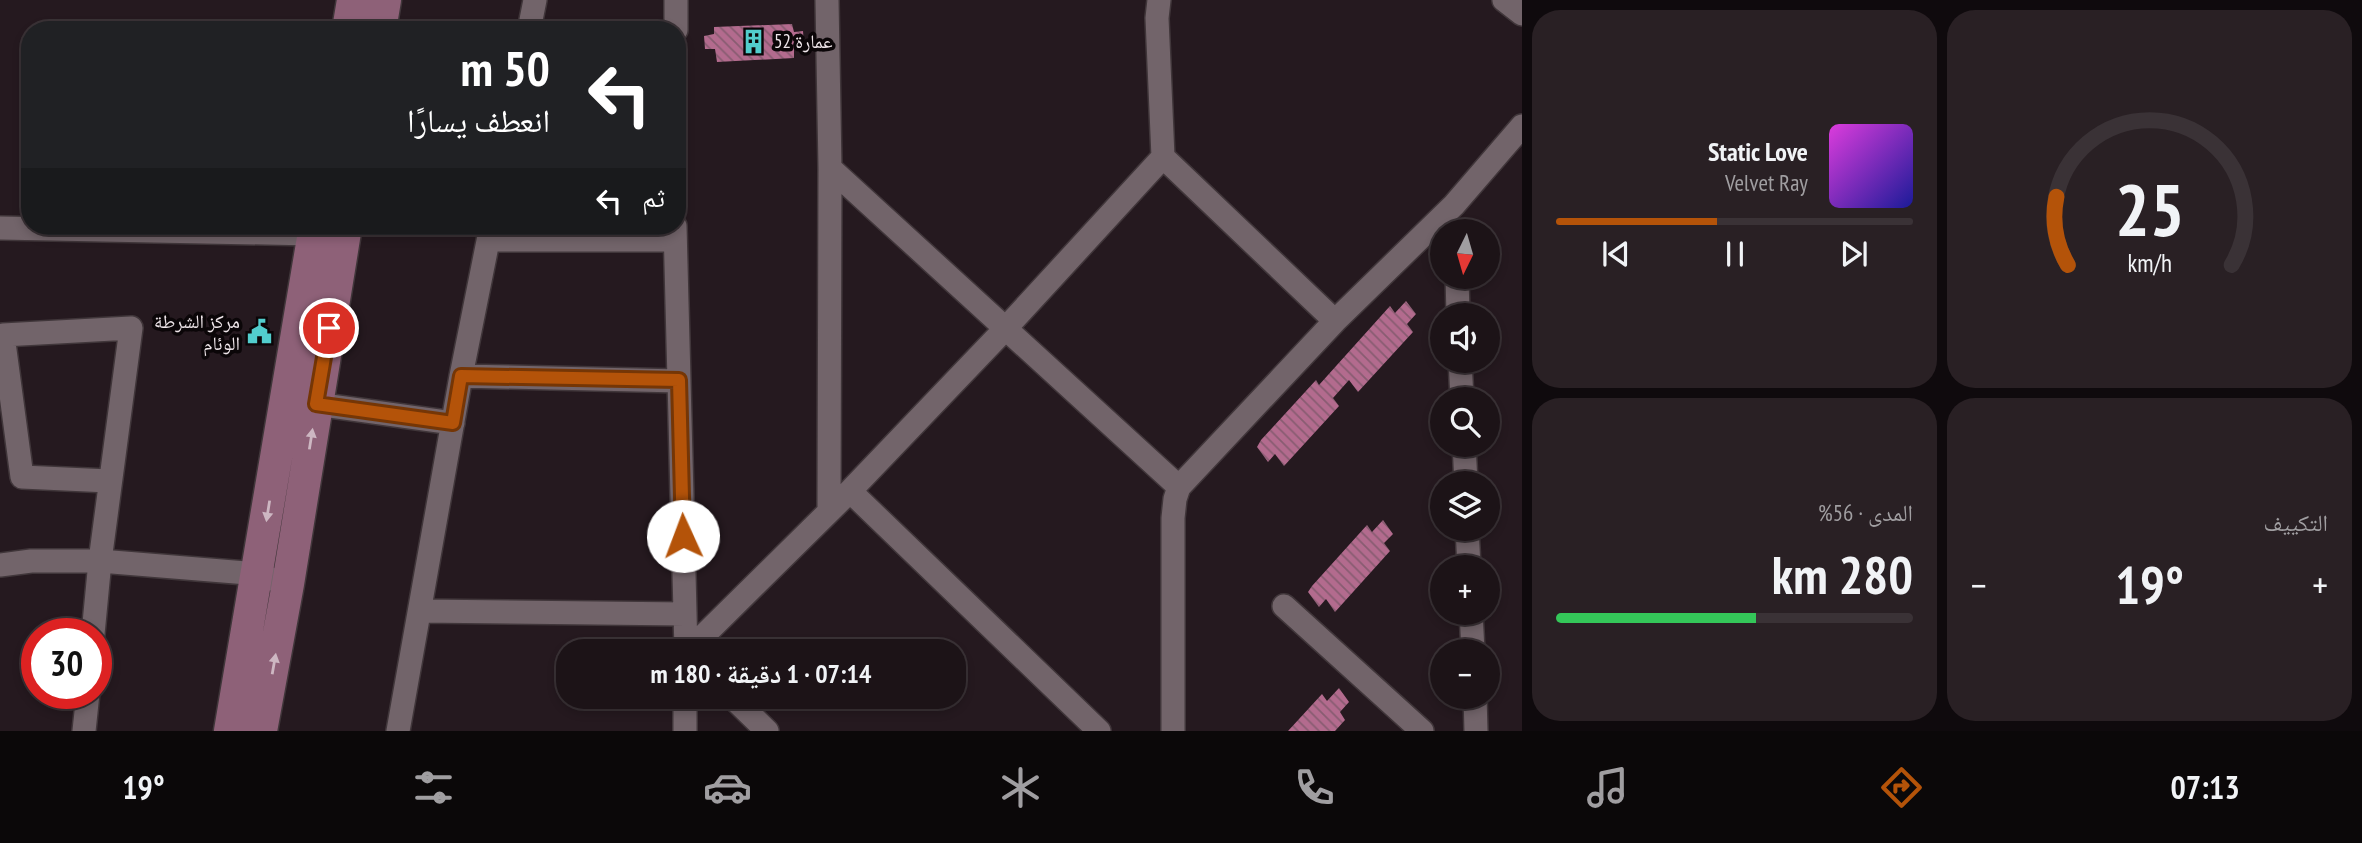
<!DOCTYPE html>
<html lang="ar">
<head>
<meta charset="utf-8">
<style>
	body { margin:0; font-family:"PT Sans Narrow","Noto Naskh Arabic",sans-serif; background:#292024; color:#f1f3f6; direction:rtl; height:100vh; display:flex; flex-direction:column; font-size:26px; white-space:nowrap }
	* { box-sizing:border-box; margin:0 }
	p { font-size:23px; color:#a09ea1 }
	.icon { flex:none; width:38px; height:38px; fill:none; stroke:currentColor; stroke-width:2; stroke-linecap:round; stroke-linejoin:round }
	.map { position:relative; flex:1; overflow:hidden; direction:ltr }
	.side { display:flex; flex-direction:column; gap:10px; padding:10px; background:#0f0a0d; width:840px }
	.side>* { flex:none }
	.banner { position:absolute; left:21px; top:21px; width:665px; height:214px; border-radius:28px; box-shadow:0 4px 10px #0003,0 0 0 2px #3a3236; direction:rtl; background:#202124; color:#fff; overflow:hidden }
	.needle { width:46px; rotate:185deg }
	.controls { position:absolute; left:1430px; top:219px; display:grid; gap:14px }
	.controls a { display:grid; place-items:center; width:70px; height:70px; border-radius:50%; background:#1c1317; box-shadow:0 4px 10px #0003,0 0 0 2px #3a3236; font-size:35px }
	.speed { position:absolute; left:21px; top:618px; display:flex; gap:14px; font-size:35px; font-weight:700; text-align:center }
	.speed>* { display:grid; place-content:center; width:91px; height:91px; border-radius:50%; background:#1c1317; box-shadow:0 4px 10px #0003,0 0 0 2px #3a3236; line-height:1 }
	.speed .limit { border:10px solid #d22; background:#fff; color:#111 }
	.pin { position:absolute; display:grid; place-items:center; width:60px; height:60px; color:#fff; margin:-30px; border:4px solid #fff; border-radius:50%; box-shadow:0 2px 7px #0007 }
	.me { position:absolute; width:77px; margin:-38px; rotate:358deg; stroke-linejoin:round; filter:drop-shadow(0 0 5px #0008) }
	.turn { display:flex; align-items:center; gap:24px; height:147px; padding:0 21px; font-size:32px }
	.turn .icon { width:91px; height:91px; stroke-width:2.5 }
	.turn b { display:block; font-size:49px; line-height:60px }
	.then { display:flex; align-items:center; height:66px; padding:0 21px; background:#0003; gap:14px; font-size:26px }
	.big { font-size:52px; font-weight:700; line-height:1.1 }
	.side .card { flex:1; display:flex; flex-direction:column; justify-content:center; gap:10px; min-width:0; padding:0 24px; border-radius:28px; background:#292024 }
	.side .dial { align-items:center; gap:0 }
	.dial svg { height:182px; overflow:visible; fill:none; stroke:#3a3236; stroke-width:7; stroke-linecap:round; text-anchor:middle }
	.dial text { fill:#f1f3f6; stroke:none }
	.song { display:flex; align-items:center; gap:21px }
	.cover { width:84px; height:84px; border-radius:10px; background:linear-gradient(135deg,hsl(300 70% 55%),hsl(240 70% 35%)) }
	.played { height:7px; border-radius:4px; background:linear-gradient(90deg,#b45309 45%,#3a3236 45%) }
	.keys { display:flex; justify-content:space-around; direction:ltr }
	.heat { display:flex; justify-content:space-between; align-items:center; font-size:38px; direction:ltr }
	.charge { height:10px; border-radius:5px; background:linear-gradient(90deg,#34c759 56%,#3a3236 0) }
	.side .tiles { flex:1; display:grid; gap:10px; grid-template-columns:repeat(2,1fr) }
	.trip { position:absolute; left:556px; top:639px; width:410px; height:70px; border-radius:28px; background:#1c1317; box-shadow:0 4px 10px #0003,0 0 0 2px #3a3236; font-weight:700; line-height:70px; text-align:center; direction:rtl }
	.dock { display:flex; height:112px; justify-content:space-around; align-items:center; background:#0b0809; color:#a09ea1 }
	.dock .icon { width:49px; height:49px }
	.dock .selected { color:#b45309 }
	.dock b { font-size:32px; color:#f1f3f6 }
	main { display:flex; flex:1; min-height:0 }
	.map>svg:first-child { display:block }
	.building { fill:url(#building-back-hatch) }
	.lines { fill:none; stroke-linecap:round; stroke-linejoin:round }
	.street-casing { stroke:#40363a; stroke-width:26 }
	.secondary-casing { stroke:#40363a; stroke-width:35 }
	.street { stroke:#72646a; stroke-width:23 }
	.secondary { stroke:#8e6178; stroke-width:32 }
	.oneway { fill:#cdb7c2 }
	.route-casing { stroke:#753606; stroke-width:18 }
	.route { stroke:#b45309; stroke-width:12 }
	.labels { text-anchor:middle; stroke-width:7; stroke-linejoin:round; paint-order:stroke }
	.poi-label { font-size:19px; fill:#efe6ea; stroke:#0b0608; text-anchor:start }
</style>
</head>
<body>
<main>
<section class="side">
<div class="tiles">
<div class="card dial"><svg viewBox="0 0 100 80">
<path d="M14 69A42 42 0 1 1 86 69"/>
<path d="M14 69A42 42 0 0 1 9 39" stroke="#b45309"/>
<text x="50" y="56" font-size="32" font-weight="700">25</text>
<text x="50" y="72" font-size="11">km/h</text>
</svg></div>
<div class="card">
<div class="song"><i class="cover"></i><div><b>Static Love</b><p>Velvet Ray</p></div></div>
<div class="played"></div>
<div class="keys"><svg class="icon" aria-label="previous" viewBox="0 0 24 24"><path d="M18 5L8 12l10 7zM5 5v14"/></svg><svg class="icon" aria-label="pause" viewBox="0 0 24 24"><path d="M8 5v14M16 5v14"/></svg><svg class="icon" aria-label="next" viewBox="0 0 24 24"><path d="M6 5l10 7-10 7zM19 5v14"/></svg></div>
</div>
<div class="card"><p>التكييف</p>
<div class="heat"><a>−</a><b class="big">19°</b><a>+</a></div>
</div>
<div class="card"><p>المدى · 56%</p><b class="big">280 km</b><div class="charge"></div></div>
</div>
</section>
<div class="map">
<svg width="1522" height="731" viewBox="0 0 1522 731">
	<defs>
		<pattern id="building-back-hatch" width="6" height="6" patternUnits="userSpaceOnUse" patternTransform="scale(1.75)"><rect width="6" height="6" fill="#b36b8e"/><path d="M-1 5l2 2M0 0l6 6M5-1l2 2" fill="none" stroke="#885c71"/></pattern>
	</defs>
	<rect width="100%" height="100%" fill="#25191f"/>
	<!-- building -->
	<path class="building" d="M792 24 794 32 803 31 804 46 794 48V58L717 62 715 49H705L704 36 714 34V27Z
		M1406 301 1416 314 1407 324 1413 332 1358 392 1349 380 1333 398 1339 406 1284 466 1275 454 1268 462 1257 447 1261 440 1316 380 1319 385 1390 306 1395 313Z
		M1383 520 1393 534 1384 543 1390 551 1335 612 1326 599 1319 607 1308 592 1312 586 1367 525 1372 532Z
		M1339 688 1349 702 1340 712 1345 720 1335 731H1288L1322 694 1327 701Z"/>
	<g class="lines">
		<defs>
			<path id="street" d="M827 0 830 168 1179 487 1175 499 1173 518V731
				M1159 0 1157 18 1163 157 1335 321
				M1504 0 1522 14
				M529 30 535 0
				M676 30V0
				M675 226 686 651
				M0 228 314 234
				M489 240H675
				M1457 276 1458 315
				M1460 360 1462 399
				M461 376 679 381
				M316 404 453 423
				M1464 444 1466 483
				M1179 487 1335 321 1454 205 1522 126
				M850 491 1099 731
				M829 511 830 168
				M1467 528 1469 567
				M0 565 31 561H100L131 328 3 335 22 477 109 481
				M1284 606 1422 731
				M420 611 685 614
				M1471 612 1473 651
				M93 634 100 561 258 574 271 579
				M688 651 850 491 1006 328 1163 157
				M731 696 767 731
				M1475 696 1476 731
				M84 731 88 693
				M398 731 461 376 491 226
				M685 731V696"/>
			<path id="secondary" d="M348 30 353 0
				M380 30 385 0
				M230 731 315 226
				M261 731 288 584 346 226"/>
		</defs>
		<!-- street casing -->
		<use href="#street" class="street-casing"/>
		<!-- secondary casing -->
		<use href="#secondary" class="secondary-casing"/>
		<!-- street -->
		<use href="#street" class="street"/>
		<!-- secondary -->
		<use href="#secondary" class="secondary"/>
	</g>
	<!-- one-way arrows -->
	<defs><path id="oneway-solid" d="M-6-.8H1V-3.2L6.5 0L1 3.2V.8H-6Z" transform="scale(1.75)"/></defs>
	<g class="oneway">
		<use href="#oneway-solid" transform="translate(311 439) rotate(-81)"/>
		<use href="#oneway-solid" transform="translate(268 511) rotate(99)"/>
		<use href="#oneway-solid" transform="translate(274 664) rotate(-80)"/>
	</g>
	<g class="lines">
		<defs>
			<path id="route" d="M329 328 316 404 453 423 461 376 679 380 683 536"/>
		</defs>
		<!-- route casing -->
		<use href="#route" class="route-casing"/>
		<!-- route -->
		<use href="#route" class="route"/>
	</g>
	<!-- icons -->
	<defs>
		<symbol id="building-bare" viewBox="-9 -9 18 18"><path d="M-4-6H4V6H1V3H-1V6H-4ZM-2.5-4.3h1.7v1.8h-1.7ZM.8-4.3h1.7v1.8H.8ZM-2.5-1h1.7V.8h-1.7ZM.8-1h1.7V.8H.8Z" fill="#52cdcd" stroke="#0b0608" stroke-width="2.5" paint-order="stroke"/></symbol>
		<symbol id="civic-bare" viewBox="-9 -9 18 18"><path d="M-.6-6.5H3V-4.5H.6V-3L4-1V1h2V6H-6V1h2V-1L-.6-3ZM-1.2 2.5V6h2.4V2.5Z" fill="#52cdcd" stroke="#0b0608" stroke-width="2.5" paint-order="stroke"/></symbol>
	</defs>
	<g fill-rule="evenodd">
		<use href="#building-bare" x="736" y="24" width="35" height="35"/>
		<use href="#civic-bare" x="242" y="314" width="35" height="35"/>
	</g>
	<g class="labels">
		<!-- poi labels -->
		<g class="poi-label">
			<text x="774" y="48">عمارة 52</text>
			<text x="240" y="328" text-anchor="end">مركز الشرطة<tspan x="240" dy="22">الوئام</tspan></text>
		</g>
	</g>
</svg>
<div class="controls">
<a><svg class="needle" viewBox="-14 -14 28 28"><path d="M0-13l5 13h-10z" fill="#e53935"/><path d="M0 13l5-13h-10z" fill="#a09ea1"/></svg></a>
<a><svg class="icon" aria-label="sound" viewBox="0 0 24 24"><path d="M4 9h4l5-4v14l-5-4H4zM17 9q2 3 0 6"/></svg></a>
<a><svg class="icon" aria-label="search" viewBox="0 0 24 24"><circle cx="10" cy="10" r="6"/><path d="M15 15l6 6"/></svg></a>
<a><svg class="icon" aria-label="layers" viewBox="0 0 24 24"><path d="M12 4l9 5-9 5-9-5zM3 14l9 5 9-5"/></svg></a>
<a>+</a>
<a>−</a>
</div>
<div class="speed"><div class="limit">30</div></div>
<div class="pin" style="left:329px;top:328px;background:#d93025"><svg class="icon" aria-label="arrive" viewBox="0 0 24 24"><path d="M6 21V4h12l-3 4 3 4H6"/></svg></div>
<svg class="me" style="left:683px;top:536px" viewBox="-20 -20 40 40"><circle r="19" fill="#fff"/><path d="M0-13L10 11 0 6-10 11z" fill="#b45309"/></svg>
<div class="trip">07:14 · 1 دقيقة · 180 m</div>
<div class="banner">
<div class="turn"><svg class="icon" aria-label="left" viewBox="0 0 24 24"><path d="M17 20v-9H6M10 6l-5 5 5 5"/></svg><div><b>50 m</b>انعطف يسارًا</div></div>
<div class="then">ثم<svg class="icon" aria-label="left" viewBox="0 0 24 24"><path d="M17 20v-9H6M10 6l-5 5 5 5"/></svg></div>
</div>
</div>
</main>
<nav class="dock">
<b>07:13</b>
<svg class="icon selected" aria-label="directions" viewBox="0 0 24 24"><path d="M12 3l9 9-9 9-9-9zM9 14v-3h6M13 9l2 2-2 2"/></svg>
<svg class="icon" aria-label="music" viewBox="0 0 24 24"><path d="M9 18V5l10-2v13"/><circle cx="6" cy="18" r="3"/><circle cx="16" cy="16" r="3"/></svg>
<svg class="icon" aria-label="phone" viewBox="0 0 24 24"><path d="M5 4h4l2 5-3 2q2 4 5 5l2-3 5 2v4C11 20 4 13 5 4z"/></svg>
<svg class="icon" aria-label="climate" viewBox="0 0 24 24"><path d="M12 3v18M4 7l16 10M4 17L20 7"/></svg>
<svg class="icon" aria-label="car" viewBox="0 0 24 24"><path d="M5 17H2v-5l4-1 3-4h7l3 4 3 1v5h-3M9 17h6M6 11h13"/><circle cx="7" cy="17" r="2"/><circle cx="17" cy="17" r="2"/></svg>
<svg class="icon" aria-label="filters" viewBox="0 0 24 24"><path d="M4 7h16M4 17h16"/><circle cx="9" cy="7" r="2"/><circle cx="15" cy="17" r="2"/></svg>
<b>19°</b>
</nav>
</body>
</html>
